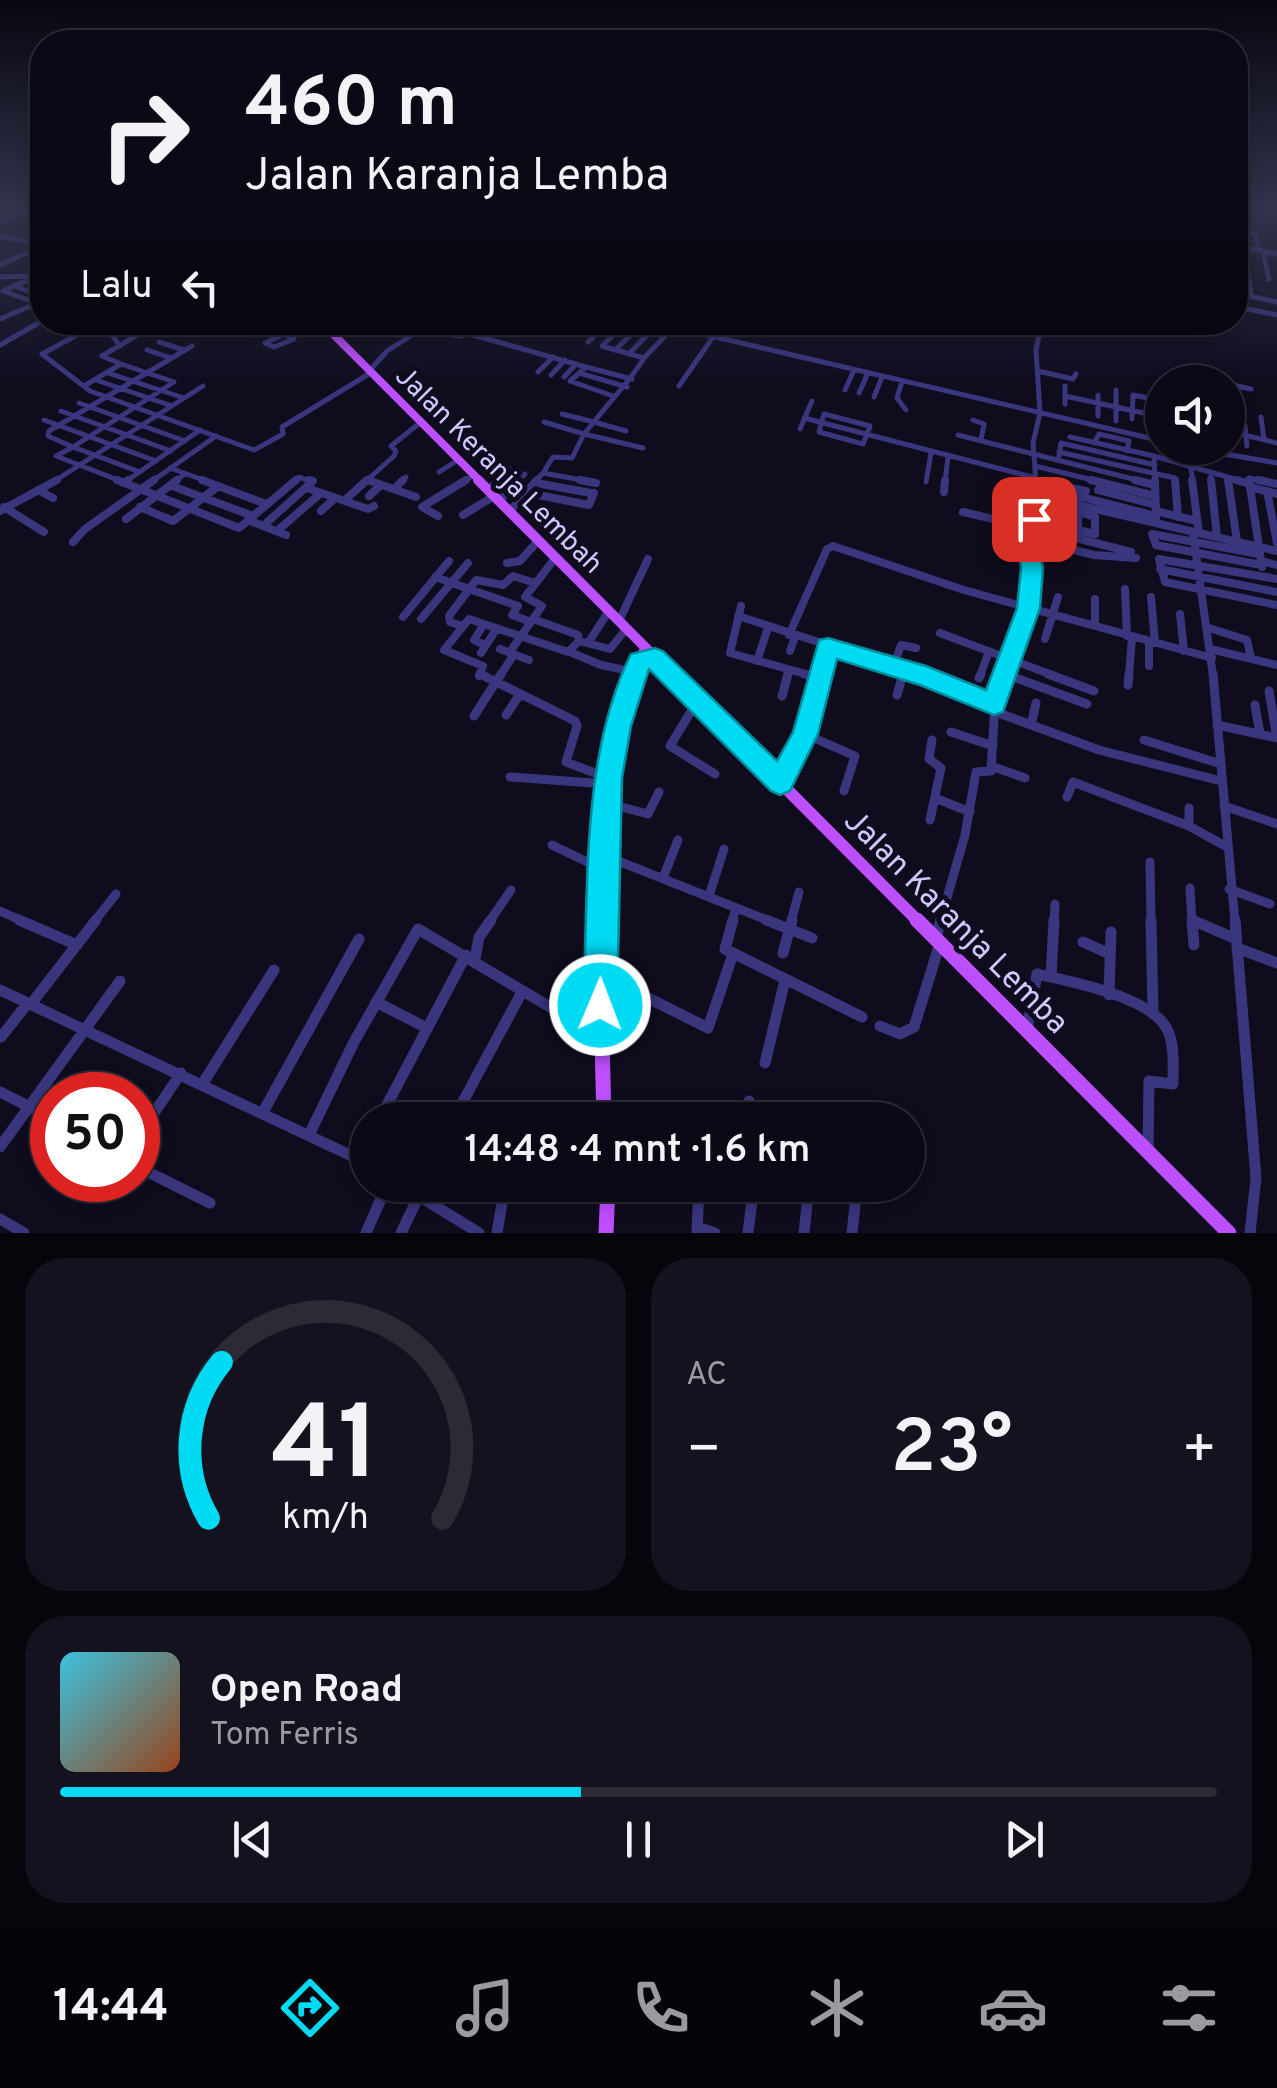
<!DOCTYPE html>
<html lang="id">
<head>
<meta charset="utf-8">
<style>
	body { margin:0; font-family:Overpass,sans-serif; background:#14121f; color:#f1f3f6; height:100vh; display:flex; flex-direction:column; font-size:38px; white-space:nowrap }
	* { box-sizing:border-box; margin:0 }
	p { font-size:32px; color:#9a9aa1 }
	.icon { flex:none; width:55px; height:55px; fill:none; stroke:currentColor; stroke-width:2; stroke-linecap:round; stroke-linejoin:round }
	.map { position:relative; height:1233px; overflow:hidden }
	.side { display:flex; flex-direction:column; gap:25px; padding:25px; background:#06050c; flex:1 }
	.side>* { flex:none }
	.hud { position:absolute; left:30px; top:30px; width:1218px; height:305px; border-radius:40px; box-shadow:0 5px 15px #0003,0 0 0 2px #2b2a35; background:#0b0916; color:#f1f3f6; overflow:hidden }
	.fabs { position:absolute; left:1145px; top:365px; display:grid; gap:20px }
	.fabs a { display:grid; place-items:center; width:100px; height:100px; border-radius:50%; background:#0b0916; box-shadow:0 5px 15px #0003,0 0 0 2px #2b2a35; font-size:50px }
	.speed { position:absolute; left:30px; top:1072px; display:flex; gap:20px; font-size:50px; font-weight:700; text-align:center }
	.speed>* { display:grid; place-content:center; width:130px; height:130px; border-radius:50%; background:#0b0916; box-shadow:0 5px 15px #0003,0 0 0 2px #2b2a35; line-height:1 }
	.speed .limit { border:15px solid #d22; background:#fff; color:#111 }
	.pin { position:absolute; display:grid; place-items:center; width:85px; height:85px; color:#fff; margin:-42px; border-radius:20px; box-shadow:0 5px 15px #0006 }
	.me { position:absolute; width:110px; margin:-55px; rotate:1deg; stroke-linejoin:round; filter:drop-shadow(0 0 8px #0008) }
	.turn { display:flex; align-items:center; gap:35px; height:210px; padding:0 50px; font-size:45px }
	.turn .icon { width:130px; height:130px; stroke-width:2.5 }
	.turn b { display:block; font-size:70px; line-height:85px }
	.then { display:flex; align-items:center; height:95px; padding:0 50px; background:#0003; gap:20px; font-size:38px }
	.big { font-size:75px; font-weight:600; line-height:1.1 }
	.side .tile { flex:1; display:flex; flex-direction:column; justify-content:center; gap:15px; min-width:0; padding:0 35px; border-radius:40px; background:#14121f }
	.side .dial { align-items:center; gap:0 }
	.dial svg { height:260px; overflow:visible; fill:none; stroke:#2b2a35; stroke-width:7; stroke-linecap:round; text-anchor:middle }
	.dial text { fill:#f1f3f6; stroke:none }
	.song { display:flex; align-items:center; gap:30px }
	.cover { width:120px; height:120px; border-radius:15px; background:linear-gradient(135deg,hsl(190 70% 55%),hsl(20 70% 35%)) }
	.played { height:10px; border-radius:5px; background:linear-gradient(90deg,#00daf3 45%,#2b2a35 45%) }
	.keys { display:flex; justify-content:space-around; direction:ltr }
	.heat { display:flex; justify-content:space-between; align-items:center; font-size:55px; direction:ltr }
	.side .tiles { flex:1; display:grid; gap:25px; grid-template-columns:1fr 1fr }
	.tile:last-child { grid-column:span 2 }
	.trip { position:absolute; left:350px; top:1102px; width:575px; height:100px; border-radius:50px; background:#0b0916; box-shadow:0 5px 15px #0003,0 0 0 2px #2b2a35; font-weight:600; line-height:100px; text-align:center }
	.dock { display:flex; height:160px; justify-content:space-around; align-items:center; background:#040409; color:#9a9aa1 }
	.dock .icon { width:70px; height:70px }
	.dock .current { color:#00daf3 }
	.dock b { font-size:45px; color:#f1f3f6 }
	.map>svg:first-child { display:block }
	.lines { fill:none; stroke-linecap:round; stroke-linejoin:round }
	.minor-far3 { stroke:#39367e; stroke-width:5 }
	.minor-far2 { stroke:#39367e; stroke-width:8 }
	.minor-far1 { stroke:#39367e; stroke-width:9 }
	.minor { stroke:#39367e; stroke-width:11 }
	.major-far4 { stroke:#be4fff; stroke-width:6 }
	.major-far3 { stroke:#be4fff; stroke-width:8 }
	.major-far2 { stroke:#be4fff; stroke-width:10 }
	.major-far1 { stroke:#be4fff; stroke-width:12 }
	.major { stroke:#be4fff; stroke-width:15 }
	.route { fill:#00daf3; stroke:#008e9e; stroke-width:2.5 }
	.labels { text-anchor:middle; stroke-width:10; stroke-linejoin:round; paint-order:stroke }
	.street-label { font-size:28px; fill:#cfc8ff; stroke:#0f0c1e }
	.near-street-label { font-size:32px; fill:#cfc8ff; stroke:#0f0c1e }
</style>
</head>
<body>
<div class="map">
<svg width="1277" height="1233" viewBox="0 0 1277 1233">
	<rect width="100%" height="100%" fill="#0f0c1e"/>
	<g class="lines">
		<!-- minor-far3 -->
		<path class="minor-far3" d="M1235 213 1238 208
			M1235 221 1245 248 1251 296
			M0 222 31 208
			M1240 231 1255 234 1259 250 1245 248
			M0 236 42 245
			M1258 250 1277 254
			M1264 256 1269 279
			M0 265 42 246
			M42 274 14 286 42 296
			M0 277 33 276
			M14 286 3 291 37 303
			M1235 293 1277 302
			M1248 309 1277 315
			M0 319 42 301
			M47 322 75 336
			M101 322 42 354 90 391 254 450 283 434 282 427 372 372
			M270 322 284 327 295 322
			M603 322 622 326
			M651 322 1162 441
			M990 322 1042 331
			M104 324 120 346
			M622 326 665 336 644 358 602 346Z
			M284 327 291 331 284 334
			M581 329 588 322
			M466 333 586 367 570 381 613 396
			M284 334 294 339 274 347 265 343Z
			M159 342 184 350
			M588 342 607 323
			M0 345 42 321
			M147 350 171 358
			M615 350 637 329
			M629 354 650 332
			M121 364 102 356 159 322
			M586 367 632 379
			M370 370 387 351 420 330 461 336 479 322
			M1038 371 1073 379 1076 374
			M538 372 553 357
			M108 373 184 398
			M579 373 627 387
			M551 375 565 360
			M564 377 576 364
			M96 380 172 406
			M902 381 897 398 906 410
			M1228 384 1251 389
			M84 386 121 364 174 382 73 447 140 472
			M679 386 713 337
			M1065 386V404
			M1238 386 1242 413
			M845 390 854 370
			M1116 390V421
			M859 393 868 373
			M1098 395V416
			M1065 396 1162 417
			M874 397 882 377
			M79 403 185 441
			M61 411 171 451
			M562 414 594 422 584 434 643 448
			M824 414 870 426 863 444 819 432Z
			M1261 417 1264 440
			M804 418 1036 478
			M1132 419 1133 395 1162 401
			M44 420 156 461
			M973 420 984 424 981 440
			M1245 426 1247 446
			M800 429 812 401
			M626 431 594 422C611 399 629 383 644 358
			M1228 431 1277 443
			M958 435 1145 482
			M1070 437 1154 456 1155 482
			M1094 443 1099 434 1129 441 1127 451
			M1190 448 1277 463
			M1059 452 1175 478V482
			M1059 456 1061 443 1155 465
			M1154 456 1245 482
			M1035 466 1101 482
			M170 468 209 482
			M1191 469 1193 482
			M439 472 458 460
			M543 473 553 457 572 458 584 434 544 422
			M1210 473 1211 482
			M368 480 375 482
			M1036 481 1043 482
			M53 482 203 386
			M123 482 56 456 73 447 48 436 49 431 192 346
			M125 482 200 430
			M151 482 216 436
			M174 482 185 474
			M293 482 299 477 311 482
			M365 482 394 456 396 451 391 446 421 422
			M401 482 406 477
			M462 482 473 476
			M496 482 510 469
			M517 482 525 474
			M535 482 543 473 593 482
			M926 482 931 453
			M945 482 948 457
			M1036 482 1033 443 1040 413 1036 350 1042 322
			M1250 482 1249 478 1270 482"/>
		<!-- minor-far2 -->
		<path class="minor-far2" d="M117 480 239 528 296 480
			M202 480 266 504
			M368 480 416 497
			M580 480 596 483
			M1091 480 1155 496
			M1135 480 1155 485
			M1155 480 1156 520
			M1175 480 1178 517
			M1192 480 1199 533
			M1211 480 1217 537
			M1228 480 1237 541
			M1236 480 1250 484
			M1249 480 1262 567
			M1258 480 1277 484
			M1036 481 1086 491
			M124 483 128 480
			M536 483 591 493
			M172 486 253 516
			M1250 487 1277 494
			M307 488 368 509 374 506
			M394 489 403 480
			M38 490 53 498
			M488 490 499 480
			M1098 490 1156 505
			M1267 491 1277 543
			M944 492 945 480
			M528 493 589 505 594 493
			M369 496 381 485
			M345 500 367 480
			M499 501 519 480
			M1078 505 1277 551
			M4 507 44 532
			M140 507 173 521 217 487
			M0 511 57 480
			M321 511 335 498
			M1156 511 1197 521
			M509 512 537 480
			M963 512 1032 528
			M1078 512 1095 517V534L1078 530Z
			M1078 512V496L1156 516
			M463 515 494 496
			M438 516 422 507 466 480
			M126 519 177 480
			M248 520 286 535
			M263 526 313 481 309 480
			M1033 527 1131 552
			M277 531 321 493
			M1193 533 1213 676
			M1030 539 1094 555 1136 558
			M73 542 85 529 154 480
			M1261 561 1277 565
			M507 563 520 561 537 542
			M1256 564 1156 545 1152 534 1259 554
			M1160 569 1277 592
			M435 577 518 606 512 615 531 622
			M1277 579 1159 559 1165 582 1277 605
			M1125 589 1127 636
			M1151 597 1155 643
			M1095 599V626
			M741 606 730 653 813 676
			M1180 614 1184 651
			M738 616 924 676
			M403 617 449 561
			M421 619 468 563
			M619 621 648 559
			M484 624 474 640 485 645
			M462 626 450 622 449 616 476 580 503 585 513 576 535 583
			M1209 628 1247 640 1251 658
			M940 633 1055 676
			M789 635 827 549 833 546 964 590 1212 658
			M1045 639 1058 597
			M579 641 610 649 627 628
			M1149 642V666
			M588 643 609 611
			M500 649 529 660
			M1210 649 1277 665
			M790 651 795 637
			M510 652 542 606 525 597 556 557
			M570 652 601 665 635 672
			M481 653 497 628
			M757 661 768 628
			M893 668 901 645 916 648
			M1005 674 1011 676
			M479 676 483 666 444 650 469 619 568 652 579 641 578 635 533 619
			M500 676 514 654
			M787 676 789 670
			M820 676 828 647
			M902 676 903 672
			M980 676 989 651
			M1003 676 1030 597 1029 547 1035 480
			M1129 676 1132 637"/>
		<!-- minor-far1 -->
		<path class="minor-far1" d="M480 674 575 721 577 726 566 762 608 778
			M804 674 819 678
			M916 674 995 704
			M1005 674 1087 704
			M1048 674 1094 691
			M1213 674 1235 922
			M979 678 981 674
			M1128 685 1129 674
			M897 695 903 674
			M782 696 788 674
			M698 700 670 746 715 774
			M1255 705 1260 734
			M996 712 1099 750 1221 781
			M506 715 519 696
			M474 716 501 674
			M1031 725 1036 703
			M1217 725 1277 738 1269 691
			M951 732 993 746
			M805 734 855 756 844 791
			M1144 740 1221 764
			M991 766 1025 778
			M510 777 608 784
			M781 782 805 734 821 674
			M1067 797 1073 782 1189 826 1227 847
			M935 798 970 812
			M606 803 648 814 659 792
			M1224 806 1277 824
			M1189 808V826
			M930 820 941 768 929 759 932 740
			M552 845 602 869
			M603 855 772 922
			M1150 862 1151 922
			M663 878 678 840
			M1190 888 1192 922
			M1229 889 1270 904
			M709 896 724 849
			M0 911 25 922
			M1192 920 1197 922
			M94 922 116 894
			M489 922 511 890
			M732 922 736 908
			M791 922 799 892
			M940 922 965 835 976 772 991 771 995 702 1004 674
			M1054 922 1055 904"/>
		<!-- minor -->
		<path class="minor" d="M19 920 77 945
			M733 920 725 949 862 1017
			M766 920 812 938
			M1151 920 1153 1014
			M1192 920 1194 945
			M1192 920 1236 939
			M1235 920 1256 1178 1250 1233
			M936 938 941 920
			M1083 942 1110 954
			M1237 948 1277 963
			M783 953 792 920
			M475 959 479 937 491 920
			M1051 977 1054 920
			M600 981 644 996 708 1028 733 954
			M0 990 358 1159 368 1141
			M1109 995 1111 932
			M376 1002 427 1028
			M31 1004 96 920
			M880 1026 900 1034 914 1027 940 943
			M1027 1030 1037 974C1070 981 1151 997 1167 1029 1175 1044 1173 1067 1173 1084L1149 1081 1148 1151
			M1 1037 28 1003
			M765 1063 785 980
			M203 1083 274 970
			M0 1092 52 1118
			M459 1108 480 1120
			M263 1112 359 939
			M379 1120 466 955
			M453 1120 522 992
			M746 1120 749 1101
			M309 1135 354 1042 418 929 599 1036
			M138 1137 181 1073
			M0 1147 120 981
			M138 1167 210 1203
			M419 1196 479 1233
			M0 1219 24 1233
			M697 1227 715 1233
			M366 1233 387 1185
			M401 1233 424 1185
			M497 1233 505 1185
			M697 1233 699 1185
			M748 1233 754 1185
			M804 1233 809 1185
			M852 1233 857 1187"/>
		<!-- major-far4 -->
		<path class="major-far4" d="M321 322 329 330"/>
		<!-- major-far3 -->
		<path class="major-far3" d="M326 327 481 482"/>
		<!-- major-far2 -->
		<path class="major-far2" d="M478 480 674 676
			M635 676 645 648"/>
		<!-- major-far1 -->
		<path class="major-far1" d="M672 674 919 922
			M599 922C601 838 609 754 636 674"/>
		<!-- major -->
		<path class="major" d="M599 920 604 1120
			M917 920 1229 1233
			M606 1233 608 1185"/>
	</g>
	<!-- sky -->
	<linearGradient id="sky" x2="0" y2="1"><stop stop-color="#080710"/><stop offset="0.55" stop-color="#31344c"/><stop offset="1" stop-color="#31344c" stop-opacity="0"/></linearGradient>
	<rect width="1277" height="381" fill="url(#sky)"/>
	<!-- route -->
	<path class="route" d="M1034 512 1044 519 1039 547 1043 568 1040 608 1003 712 994 715 920 685 837 659 818 734 790 791 780 795 771 791 649 669 631 726 622 778 617 1005 612 1017 600 1022 588 1017 583 1005C589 893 580 756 631 654L655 648 663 651 777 761 793 732 819 640 828 638 926 666 986 690 1017 608 1021 568 1019 547 1024 519Z"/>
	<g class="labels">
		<!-- street labels -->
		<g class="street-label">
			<text transform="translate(500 469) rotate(45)" y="10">Jalan Keranja Lembah</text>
		</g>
		<!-- near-street labels -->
		<g class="near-street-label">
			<text transform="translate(957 921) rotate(45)" y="11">Jalan Karanja Lemba</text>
		</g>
	</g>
</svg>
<div class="fabs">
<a><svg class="icon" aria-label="sound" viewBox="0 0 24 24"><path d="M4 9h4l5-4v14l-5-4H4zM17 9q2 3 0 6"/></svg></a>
</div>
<div class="speed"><div class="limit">50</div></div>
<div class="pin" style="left:1034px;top:519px;background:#d93025"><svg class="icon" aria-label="arrive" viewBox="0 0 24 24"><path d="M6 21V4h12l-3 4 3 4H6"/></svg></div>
<svg class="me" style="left:600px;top:1005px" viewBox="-20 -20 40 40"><circle r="17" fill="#00daf3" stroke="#fff" stroke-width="3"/><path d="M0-11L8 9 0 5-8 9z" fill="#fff"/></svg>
<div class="trip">14:48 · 4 mnt · 1.6 km</div>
<div class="hud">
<div class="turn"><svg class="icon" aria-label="right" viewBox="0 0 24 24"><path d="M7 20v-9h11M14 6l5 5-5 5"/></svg><div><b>460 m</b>Jalan Karanja Lemba</div></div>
<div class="then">Lalu<svg class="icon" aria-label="left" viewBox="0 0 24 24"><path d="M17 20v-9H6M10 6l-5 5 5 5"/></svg></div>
</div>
</div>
<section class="side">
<div class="tiles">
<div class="tile dial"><svg viewBox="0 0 100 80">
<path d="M14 69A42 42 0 1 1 86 69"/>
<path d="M14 69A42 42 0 0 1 18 21" stroke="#00daf3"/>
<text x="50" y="56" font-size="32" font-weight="700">41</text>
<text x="50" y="72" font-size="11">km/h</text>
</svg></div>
<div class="tile"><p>AC</p>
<div class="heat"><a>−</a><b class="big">23°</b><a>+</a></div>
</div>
<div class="tile">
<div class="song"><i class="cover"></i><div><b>Open Road</b><p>Tom Ferris</p></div></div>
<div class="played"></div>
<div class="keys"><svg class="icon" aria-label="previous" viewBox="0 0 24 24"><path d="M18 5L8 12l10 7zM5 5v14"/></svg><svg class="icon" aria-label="pause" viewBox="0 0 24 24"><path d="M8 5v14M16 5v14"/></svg><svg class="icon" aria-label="next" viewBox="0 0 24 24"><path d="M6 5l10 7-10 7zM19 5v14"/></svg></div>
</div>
</div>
</section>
<nav class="dock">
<b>14:44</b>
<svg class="icon current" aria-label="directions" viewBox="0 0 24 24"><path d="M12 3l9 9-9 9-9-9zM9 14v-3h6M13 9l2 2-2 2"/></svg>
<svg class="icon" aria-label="music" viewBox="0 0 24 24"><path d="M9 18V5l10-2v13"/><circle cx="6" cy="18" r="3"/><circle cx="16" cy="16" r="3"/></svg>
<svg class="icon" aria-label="phone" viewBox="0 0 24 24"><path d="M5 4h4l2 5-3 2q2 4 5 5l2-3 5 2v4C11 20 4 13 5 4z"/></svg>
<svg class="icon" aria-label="climate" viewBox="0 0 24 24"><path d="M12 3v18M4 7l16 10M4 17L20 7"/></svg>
<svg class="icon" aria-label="car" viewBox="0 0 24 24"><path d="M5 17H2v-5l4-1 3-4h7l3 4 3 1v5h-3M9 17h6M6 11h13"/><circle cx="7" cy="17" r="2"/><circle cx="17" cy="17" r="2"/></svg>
<svg class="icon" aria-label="filters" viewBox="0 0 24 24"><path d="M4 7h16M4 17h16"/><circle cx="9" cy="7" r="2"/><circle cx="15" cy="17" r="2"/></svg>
</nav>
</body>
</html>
